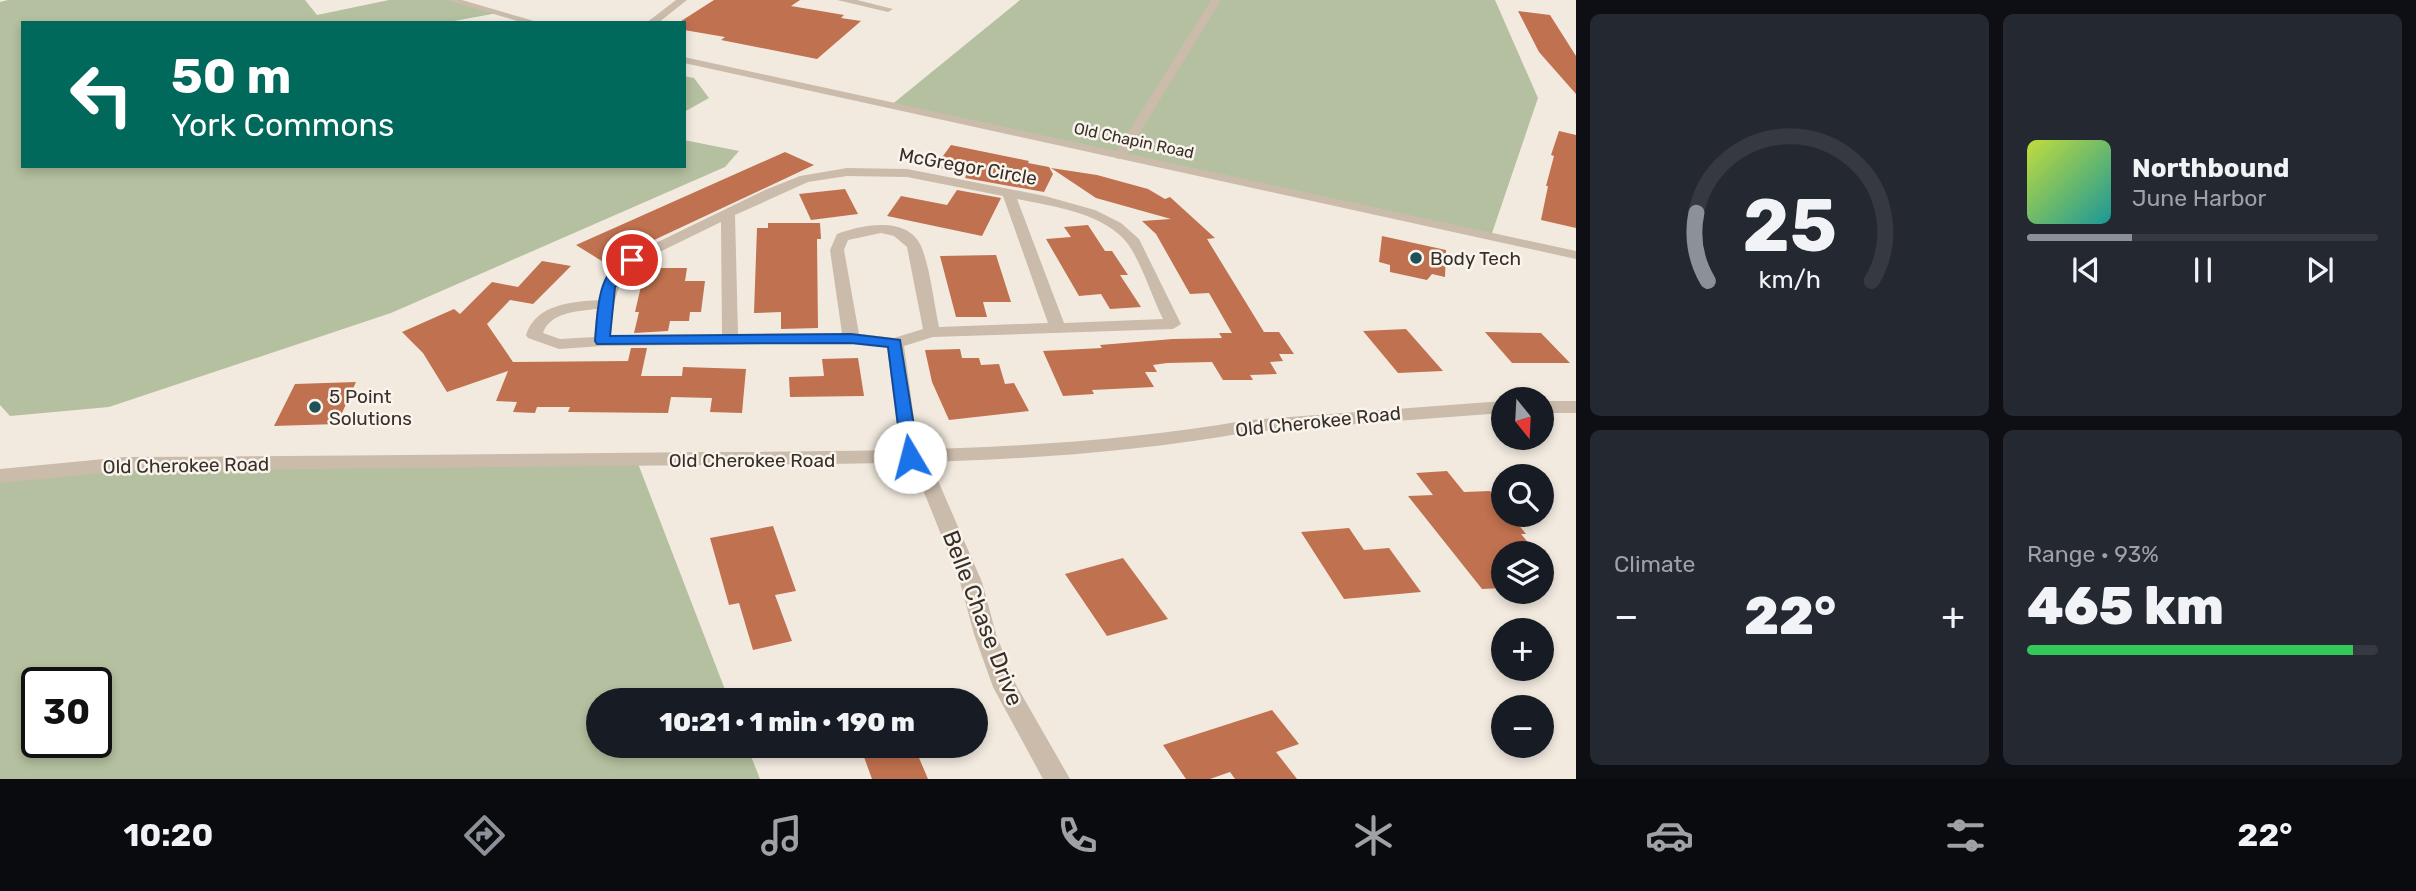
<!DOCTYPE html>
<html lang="en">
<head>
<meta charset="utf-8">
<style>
	body { margin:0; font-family:Rubik,sans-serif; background:#242831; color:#f1f3f6; height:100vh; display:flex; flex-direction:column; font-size:26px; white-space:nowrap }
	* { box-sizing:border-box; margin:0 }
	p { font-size:23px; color:#9ea1a6 }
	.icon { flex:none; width:38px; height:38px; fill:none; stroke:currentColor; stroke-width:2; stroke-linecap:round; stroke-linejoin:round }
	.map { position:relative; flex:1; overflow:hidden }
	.panel { display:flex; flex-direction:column; gap:14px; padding:14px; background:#0d0f14; width:840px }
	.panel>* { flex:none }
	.guide { position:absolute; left:21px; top:21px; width:665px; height:147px; border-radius:0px; box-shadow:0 4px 10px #0003; background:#00695c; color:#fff; overflow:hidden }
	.needle { width:46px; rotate:162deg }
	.tools { position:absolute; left:1491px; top:387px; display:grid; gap:14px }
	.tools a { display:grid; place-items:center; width:63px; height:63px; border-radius:50%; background:#171b24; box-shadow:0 4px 10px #0003; font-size:35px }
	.speed { position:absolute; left:21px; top:667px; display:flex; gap:14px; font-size:35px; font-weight:700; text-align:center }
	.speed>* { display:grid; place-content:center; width:91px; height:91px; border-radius:50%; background:#171b24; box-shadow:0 4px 10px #0003; line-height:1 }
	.speed .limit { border:4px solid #111; border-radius:10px; background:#fff; color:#111 }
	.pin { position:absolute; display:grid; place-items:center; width:60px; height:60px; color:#fff; margin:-30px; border:4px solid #fff; border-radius:50%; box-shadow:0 2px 7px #0007 }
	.me { position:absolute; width:77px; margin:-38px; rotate:352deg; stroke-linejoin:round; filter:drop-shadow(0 0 5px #0008) }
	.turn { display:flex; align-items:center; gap:24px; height:147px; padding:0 35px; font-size:32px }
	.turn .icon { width:91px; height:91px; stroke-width:2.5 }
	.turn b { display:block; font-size:49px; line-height:60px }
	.big { font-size:52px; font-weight:800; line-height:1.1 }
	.panel .widget { flex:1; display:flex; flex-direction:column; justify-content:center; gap:10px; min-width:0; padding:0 24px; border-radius:10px; background:#242831 }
	.panel .dial { align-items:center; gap:0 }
	.dial svg { height:182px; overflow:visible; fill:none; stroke:#363941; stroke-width:7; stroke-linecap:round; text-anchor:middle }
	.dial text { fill:#f1f3f6; stroke:none }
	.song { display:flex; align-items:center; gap:21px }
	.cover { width:84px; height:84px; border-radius:10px; background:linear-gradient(135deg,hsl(70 70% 55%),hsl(180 70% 35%)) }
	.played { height:7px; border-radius:4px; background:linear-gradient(90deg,#8c9099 30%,#363941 30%) }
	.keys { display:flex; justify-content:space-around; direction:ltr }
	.heat { display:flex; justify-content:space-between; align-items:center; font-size:38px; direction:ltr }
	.charge { height:10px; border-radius:5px; background:linear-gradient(90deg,#34c759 93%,#363941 0) }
	.panel .tiles { flex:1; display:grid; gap:14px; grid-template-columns:repeat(2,1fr) }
	.trip { position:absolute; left:586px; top:688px; width:402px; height:70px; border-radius:35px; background:#171b24; box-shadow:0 4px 10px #0003; font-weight:800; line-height:70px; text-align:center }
	.menu { display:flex; height:112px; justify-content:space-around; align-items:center; background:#090b0e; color:#9ea1a6 }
	.menu .icon { width:49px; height:49px }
	.menu .current { color:#8c9099 }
	.menu b { font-size:32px; color:#f1f3f6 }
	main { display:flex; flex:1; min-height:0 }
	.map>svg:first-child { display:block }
	.green { fill:#b4c09f; fill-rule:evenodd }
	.building { fill:#c0714f }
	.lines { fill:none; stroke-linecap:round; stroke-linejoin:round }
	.minor { fill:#cabbab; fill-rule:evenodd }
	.tertiary { fill:#cabbab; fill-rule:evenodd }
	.route { fill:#1a73e8; stroke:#114b97; stroke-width:2 }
	.poi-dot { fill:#215158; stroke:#f9f4ec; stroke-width:2.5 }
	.labels { text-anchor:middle; stroke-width:5; stroke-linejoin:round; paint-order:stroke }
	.far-street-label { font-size:16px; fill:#382f2a; stroke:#f9f4ec }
	.street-label { font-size:19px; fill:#382f2a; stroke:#f9f4ec }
	.poi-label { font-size:19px; fill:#382f2a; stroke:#f9f4ec; text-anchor:start }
	.near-street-label { font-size:23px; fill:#382f2a; stroke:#f9f4ec }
</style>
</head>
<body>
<main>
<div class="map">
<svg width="1576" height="779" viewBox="0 0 1576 779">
	<rect width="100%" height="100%" fill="#f2eadf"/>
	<!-- green -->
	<path class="green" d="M8 0H305L317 15 389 0H451L498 13 443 23H23V166H684V140L739 151 725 167 391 313 109 407 10 416 0 405V2Z
		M1020 0H1495L1538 98 1491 236 890 106Z
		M684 76 694 78 709 98 684 112Z
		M637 461 729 700H598V746H747L760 779H0V476L76 467ZM37 682H96V742H37Z"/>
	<!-- building -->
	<path class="building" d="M714 0H800L791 6 844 15 841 18 861 21 817 59 721 40 725 37 684 30V23H678Z
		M1518 11 1550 15 1576 56V94L1539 52Z
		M1559 131 1576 135V228L1541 220 1548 186H1546L1554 156 1551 155Z
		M951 145 1029 161 1028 163 1049 167 1053 174 1044 192 965 178 967 173 935 167Z
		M785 152 814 165 605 263 576 245Z
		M1051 168 1097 175 1148 189 1165 199 1170 197 1215 238 1207 239 1264 332H1279L1294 354H1279L1283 361 1270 362 1277 374 1250 375 1253 380H1223L1212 362 1167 363 1153 365 1157 372H1145L1154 387 1092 390 1094 394 1063 396 1043 351 1102 348 1100 345 1173 339 1222 338 1219 333H1232L1209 293 1190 294 1156 234 1142 221 1171 219 1096 198Z
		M845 189 858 214 811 220 799 194Z
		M957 190 1001 198 982 236 887 216 901 196 947 205Z
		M768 223H820L821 239H817L818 328 781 329V312L754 313 757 228H768Z
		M1088 225 1105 251H1112L1128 275H1120L1141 307 1110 309 1101 294 1079 296 1046 239 1071 237 1064 227Z
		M1382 236 1446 250 1445 277 1432 274 1427 280 1390 272V265L1379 262Z
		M996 255 1011 302H983L987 317H956L940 256Z
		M542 261 571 266 533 304 510 300 487 324 513 362 628 361 631 348H647L641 376H682L683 367 746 369 742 413 710 412 712 398 671 397 668 413 568 412 570 407H537L535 413 513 412 517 402 496 401 508 371 447 392 423 353 402 332 454 309 460 314 492 282 518 287Z
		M656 268H687L685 281H705L701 312H690L689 321H670L668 331 634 333 639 312H635L642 282H653Z
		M1406 329 1443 371 1398 373 1363 331Z
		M1485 332 1541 333 1570 363H1512Z
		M960 349 962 358H979L981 365 999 364 1005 384 1014 383 1029 411 949 420 932 382 925 350Z
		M858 358 864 396 790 397 789 377 824 376 822 359Z
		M356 382 337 424 274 426 295 384Z
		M1447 471 1464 492 1490 491 1503 506V514H1510L1526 534H1521L1537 553H1503V588L1482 589 1408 496 1433 495 1416 473Z
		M773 526 796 591 775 595 792 641 753 650 739 603 729 605 710 538Z
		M1349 528 1364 550 1389 548 1421 592 1344 599 1301 532Z
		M1123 558 1168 619 1107 636 1065 574Z
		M1272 710 1299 744 1276 752 1297 779H1235L1230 772 1210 779H1186L1163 745Z
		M860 746H914L928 779H872Z"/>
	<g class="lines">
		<!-- minor -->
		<path class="minor" d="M676 0H687L658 23H646Z
			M837 0H857L893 9 888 12Z
			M1211 0H1221L1126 155 1120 159 1116 158 1114 155Z
			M847 168 907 169 1045 196 1095 210 1121 223 1139 239 1181 324 1173 329 933 337 904 346 919 455 936 476 982 582 996 634 1015 683 1070 779H1043L993 687 974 634 960 582 928 502 918 479 901 457 887 347 851 343 602 346 559 349 528 338 526 335C536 304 571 302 599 300L608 277 627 257 765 190 800 176ZM847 176 907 177 1003 196 1048 323 939 327C934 304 930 267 921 246 907 215 861 225 837 234L830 250 842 333 738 334 735 215 808 182ZM1017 199C1052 206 1105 213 1128 244 1142 264 1152 297 1163 319L1064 323ZM721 222 722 335 611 336C613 307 614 284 637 263ZM881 233 894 236 907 247 923 329 894 338 859 334 844 250 848 240ZM597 309 594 337 560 339 543 333C550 312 578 311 597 309Z"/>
		<!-- tertiary -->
		<path class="tertiary" d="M446 0H462L541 23H524Z
			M684 57 1576 251V259L684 63Z
			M1503 401V413L1249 432C1071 464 888 464 708 465 513 467 319 469 125 471L0 483V469L125 457C319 456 513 454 708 452 888 451 1071 451 1249 420Z
			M1542 401H1576V413H1542Z"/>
	</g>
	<!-- route -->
	<path class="route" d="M632 256 639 260 615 287 610 336 851 334 900 340 919 457 916 461H904L902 457 888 347 851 343 597 344 595 341C598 310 596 268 632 256Z"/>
	<!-- markers -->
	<g class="poi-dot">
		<circle cx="1416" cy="258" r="7"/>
		<circle cx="315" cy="407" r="7"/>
	</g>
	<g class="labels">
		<!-- far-street labels -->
		<g class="far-street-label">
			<text transform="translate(1134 140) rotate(12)" y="6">Old Chapin Road</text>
		</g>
		<!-- street labels -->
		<g class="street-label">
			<text transform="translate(968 166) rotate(10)" y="7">McGregor Circle</text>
			<text transform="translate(1318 421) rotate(-6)" y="7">Old Cherokee Road</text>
			<text x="752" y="467">Old Cherokee Road</text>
			<text transform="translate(186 465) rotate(-1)" y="7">Old Cherokee Road</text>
		</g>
		<!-- poi labels -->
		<g class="poi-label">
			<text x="1430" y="265">Body Tech</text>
			<text x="329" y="403">5 Point<tspan x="329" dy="22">Solutions</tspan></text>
		</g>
		<!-- near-street labels -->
		<g class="near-street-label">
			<text transform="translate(983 618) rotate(69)" y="8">Belle Chase Drive</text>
		</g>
	</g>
</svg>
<div class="tools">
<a><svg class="needle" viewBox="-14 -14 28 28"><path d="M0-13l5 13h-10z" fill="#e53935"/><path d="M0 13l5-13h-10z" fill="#9ea1a6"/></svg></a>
<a><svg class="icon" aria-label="search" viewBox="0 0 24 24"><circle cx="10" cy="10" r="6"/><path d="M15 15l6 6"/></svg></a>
<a><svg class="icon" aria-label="layers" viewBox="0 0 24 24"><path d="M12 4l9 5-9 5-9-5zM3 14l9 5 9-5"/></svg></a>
<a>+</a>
<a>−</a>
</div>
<div class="speed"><div class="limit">30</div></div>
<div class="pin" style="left:632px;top:260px;background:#d93025"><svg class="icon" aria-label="arrive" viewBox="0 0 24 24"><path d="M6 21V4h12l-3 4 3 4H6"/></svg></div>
<svg class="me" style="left:910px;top:457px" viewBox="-20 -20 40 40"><circle r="19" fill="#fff"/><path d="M0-13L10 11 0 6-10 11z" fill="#1a73e8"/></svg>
<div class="trip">10:21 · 1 min · 190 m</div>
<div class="guide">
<div class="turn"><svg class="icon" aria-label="left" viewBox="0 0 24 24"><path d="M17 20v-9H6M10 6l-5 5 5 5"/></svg><div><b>50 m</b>York Commons</div></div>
</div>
</div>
<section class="panel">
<div class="tiles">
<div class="widget dial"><svg viewBox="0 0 100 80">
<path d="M14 69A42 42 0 1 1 86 69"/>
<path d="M14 69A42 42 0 0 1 9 39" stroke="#8c9099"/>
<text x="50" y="56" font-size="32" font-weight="700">25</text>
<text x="50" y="72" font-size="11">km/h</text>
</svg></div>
<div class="widget">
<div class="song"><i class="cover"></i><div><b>Northbound</b><p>June Harbor</p></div></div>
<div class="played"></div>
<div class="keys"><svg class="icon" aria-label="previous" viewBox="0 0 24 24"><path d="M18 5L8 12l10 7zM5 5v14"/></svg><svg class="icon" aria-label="pause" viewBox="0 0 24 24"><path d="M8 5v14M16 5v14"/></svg><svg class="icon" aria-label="next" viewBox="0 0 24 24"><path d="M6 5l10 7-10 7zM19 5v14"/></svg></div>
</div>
<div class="widget"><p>Climate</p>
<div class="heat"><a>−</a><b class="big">22°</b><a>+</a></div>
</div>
<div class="widget"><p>Range · 93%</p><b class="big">465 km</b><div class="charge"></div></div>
</div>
</section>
</main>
<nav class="menu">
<b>10:20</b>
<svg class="icon current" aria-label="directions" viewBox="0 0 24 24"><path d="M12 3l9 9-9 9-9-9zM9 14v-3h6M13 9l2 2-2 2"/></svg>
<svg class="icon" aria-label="music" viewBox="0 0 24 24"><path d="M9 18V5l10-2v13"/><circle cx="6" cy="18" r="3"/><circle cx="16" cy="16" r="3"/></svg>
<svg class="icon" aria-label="phone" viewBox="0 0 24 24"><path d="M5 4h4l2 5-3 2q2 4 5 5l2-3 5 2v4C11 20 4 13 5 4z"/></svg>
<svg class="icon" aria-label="climate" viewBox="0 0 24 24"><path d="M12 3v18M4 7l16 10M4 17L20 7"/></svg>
<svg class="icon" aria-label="car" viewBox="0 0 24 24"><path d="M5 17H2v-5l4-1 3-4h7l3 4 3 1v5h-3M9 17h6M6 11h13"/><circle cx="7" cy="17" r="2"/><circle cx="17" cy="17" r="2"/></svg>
<svg class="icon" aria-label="filters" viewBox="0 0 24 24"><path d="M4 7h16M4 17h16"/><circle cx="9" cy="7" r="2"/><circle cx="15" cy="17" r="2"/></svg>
<b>22°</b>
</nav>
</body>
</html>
